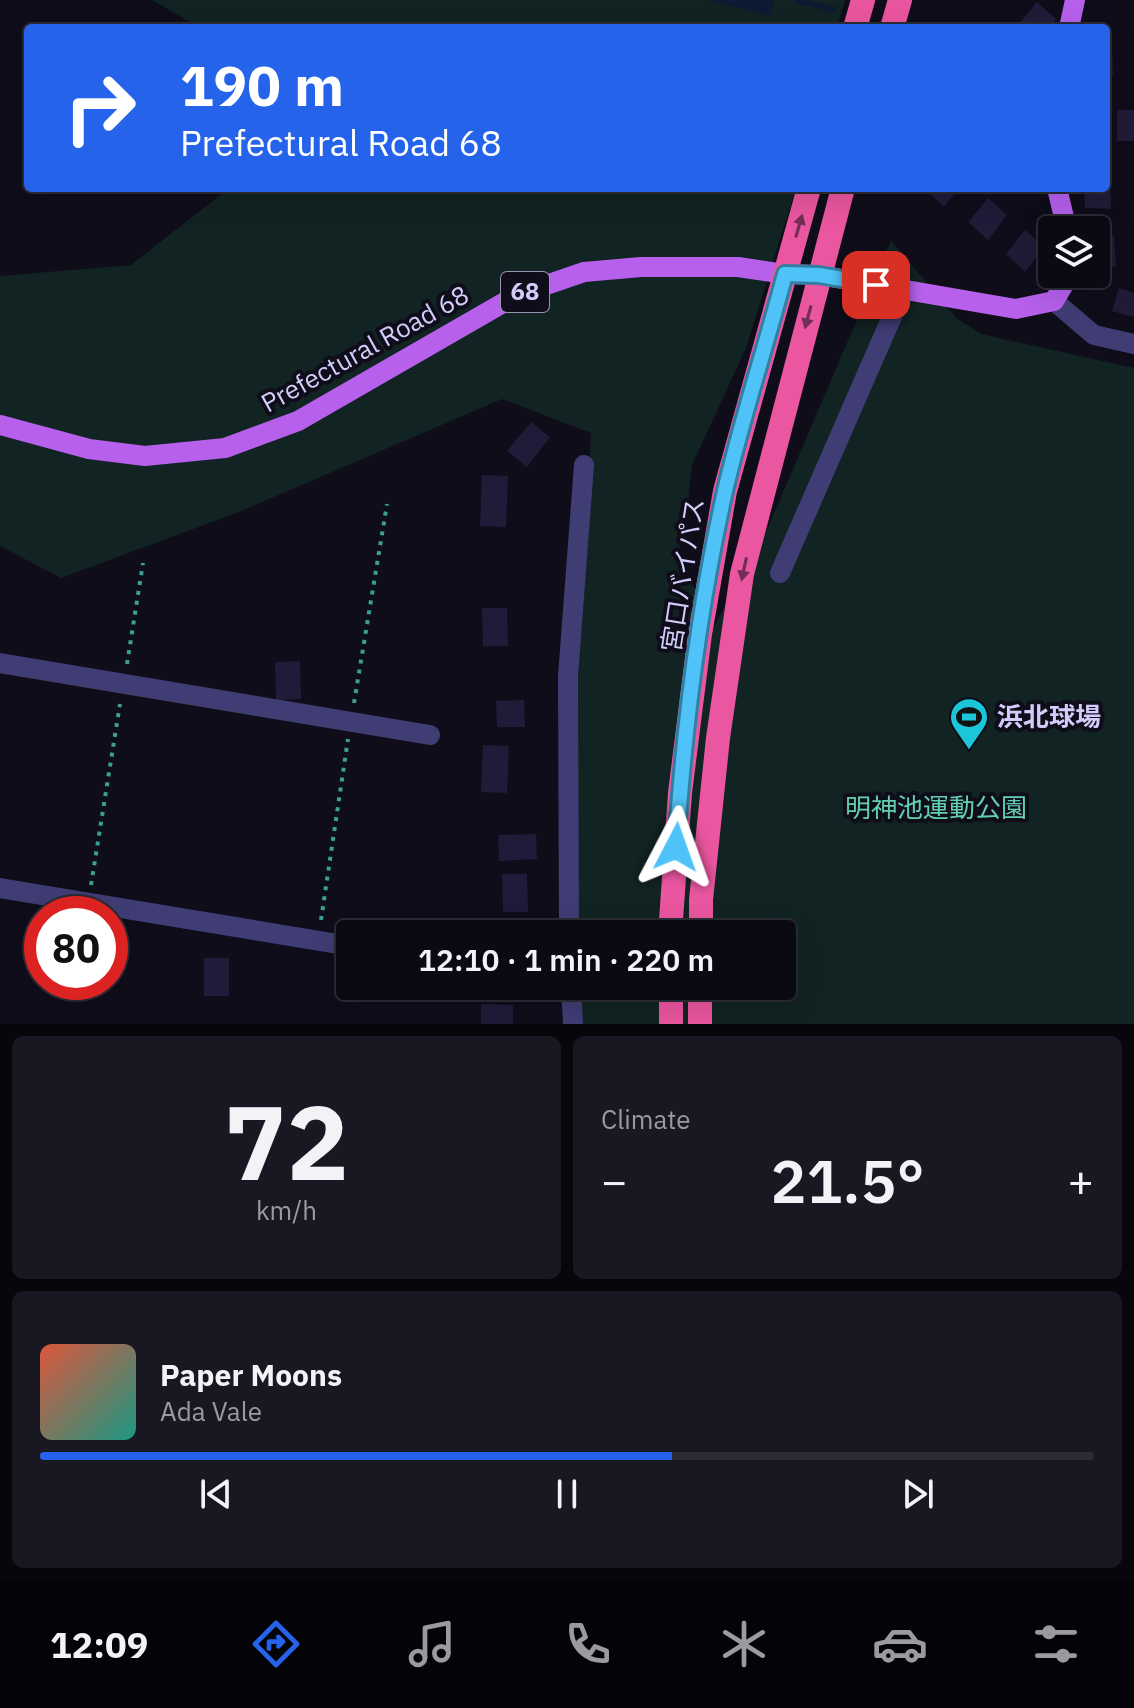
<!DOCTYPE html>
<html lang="en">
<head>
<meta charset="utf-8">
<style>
	body { margin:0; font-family:"IBM Plex Sans","Noto Sans JP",sans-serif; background:#191822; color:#f1f3f6; height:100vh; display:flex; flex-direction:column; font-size:30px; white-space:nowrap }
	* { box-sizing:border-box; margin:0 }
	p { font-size:26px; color:#9a9aa0 }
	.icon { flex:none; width:44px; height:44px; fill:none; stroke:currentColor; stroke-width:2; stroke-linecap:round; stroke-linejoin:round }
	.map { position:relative; height:1024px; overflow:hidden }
	.drawer { display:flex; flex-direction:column; gap:12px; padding:12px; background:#06060b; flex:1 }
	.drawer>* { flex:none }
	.banner { position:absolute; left:24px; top:24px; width:1086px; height:168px; border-radius:8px; box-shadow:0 8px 32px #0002,0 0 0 2px #2b2b34; background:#2563eb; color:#fff; overflow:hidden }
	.controls { position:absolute; left:1038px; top:216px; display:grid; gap:16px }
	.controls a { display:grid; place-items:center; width:72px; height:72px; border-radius:8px; background:#0b0a14; box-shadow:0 8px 32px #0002,0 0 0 2px #2b2b34; font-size:40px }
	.speed { position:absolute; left:24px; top:896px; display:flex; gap:16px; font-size:40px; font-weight:700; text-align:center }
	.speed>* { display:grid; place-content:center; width:104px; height:104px; border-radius:50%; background:#0b0a14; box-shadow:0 8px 32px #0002,0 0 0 2px #2b2b34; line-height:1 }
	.speed .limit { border:12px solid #d22; background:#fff; color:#111 }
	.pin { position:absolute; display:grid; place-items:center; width:68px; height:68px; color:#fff; margin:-34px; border-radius:16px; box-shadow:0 4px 12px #0006 }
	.me { position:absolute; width:88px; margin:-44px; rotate:4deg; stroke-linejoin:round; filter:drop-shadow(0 0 6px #0008) }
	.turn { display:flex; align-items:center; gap:28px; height:168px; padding:0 24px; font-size:36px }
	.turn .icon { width:104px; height:104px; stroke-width:2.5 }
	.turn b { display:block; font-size:56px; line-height:68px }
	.big { font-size:60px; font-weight:600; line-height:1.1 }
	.drawer .card { flex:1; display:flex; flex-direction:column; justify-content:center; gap:12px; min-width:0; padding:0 28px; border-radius:12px; background:#191822 }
	.drawer .dial { align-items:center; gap:0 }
	.dial b { font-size:104px; line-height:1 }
	.song { display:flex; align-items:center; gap:24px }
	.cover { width:96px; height:96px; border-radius:12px; background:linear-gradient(135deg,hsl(10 70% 55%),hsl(170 70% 35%)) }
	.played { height:8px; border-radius:4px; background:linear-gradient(90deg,#2563eb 60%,#2b2b34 60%) }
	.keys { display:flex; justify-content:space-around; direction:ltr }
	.heat { display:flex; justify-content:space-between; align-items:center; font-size:44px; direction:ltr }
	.drawer .tiles { flex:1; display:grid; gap:12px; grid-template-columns:1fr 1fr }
	.card:last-child { grid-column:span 2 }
	.trip { position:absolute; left:336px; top:920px; width:460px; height:80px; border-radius:8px; background:#0b0a14; box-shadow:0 8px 32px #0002,0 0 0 2px #2b2b34; font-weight:600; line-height:80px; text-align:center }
	.dock { display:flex; height:128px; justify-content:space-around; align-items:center; background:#040408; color:#9a9aa0 }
	.dock .icon { width:56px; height:56px }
	.dock .selected { color:#2563eb }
	.dock b { font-size:36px; color:#f1f3f6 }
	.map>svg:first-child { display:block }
	.green { fill:#112322 }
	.water { fill:#0d1b32 }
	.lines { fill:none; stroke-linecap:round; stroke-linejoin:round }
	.stream { stroke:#0d1b32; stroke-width:6 }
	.building { fill:#211b39 }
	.path { stroke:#3a9f97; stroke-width:4; stroke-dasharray:4 6; stroke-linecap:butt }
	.minor { stroke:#3f3d74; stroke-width:20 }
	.major { stroke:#b660ec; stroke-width:20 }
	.highway { stroke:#ea569f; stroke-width:24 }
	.oneway { fill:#722e56 }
	.route-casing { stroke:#337fa1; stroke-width:20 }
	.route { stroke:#4fc3f7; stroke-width:14 }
	.labels { text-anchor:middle; stroke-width:8; stroke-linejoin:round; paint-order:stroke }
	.shield { fill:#0f0d1a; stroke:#9793b6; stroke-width:2 }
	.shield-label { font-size:24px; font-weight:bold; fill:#d1ccf9 }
	.street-label { font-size:26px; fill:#d1ccf9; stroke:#0f0d1a }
	.poi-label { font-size:26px; font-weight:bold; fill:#d1ccf9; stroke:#0f0d1a; text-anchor:start }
	.park-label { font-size:26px; fill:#62cfb2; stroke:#0f0d1a }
</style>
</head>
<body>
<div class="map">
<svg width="1134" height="1024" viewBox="0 0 1134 1024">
	<rect width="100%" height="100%" fill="#0f0d1a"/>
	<!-- green -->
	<path class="green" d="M152 0H845L837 28H200Z
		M229 188H796L746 348 692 465 687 511 678 539 686 575 708 608 684 681 769 525 891 240 956 318 981 334 1134 368V1024H578L575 986H782V934H571L567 884 591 433 502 399 239 512 61 578 0 546V276L131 265Z"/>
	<!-- water -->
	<path class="water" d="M706 0H774L770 16Z"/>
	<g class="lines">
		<!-- stream -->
		<path class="stream" d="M797 0 832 9"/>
	</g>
	<!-- building -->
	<path class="building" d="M1037 2 1056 19 1049 28H1019L1017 26Z
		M1106 43 1112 44 1113 75H1106Z
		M1117 110H1134V141H1117Z
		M1106 178H1110L1111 209 1085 208 1084 188H1106Z
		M924 188H959L944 207Z
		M988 198 1007 215 988 240 968 222Z
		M1025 230 1044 247 1025 272 1006 254Z
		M1096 235H1114L1116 267 1096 266Z
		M1119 288 1134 293V317L1112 311Z
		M531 422 550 437 527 467 507 451Z
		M482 475 508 476 506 527 480 526Z
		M482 608H507L508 646H483Z
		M300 661 301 699 276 700 275 662Z
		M524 700 525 727H497L496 701Z
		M483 745 509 746 507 793 481 792Z
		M536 834 537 859 499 861 498 835Z
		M502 874H527L528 912H503Z
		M204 958H229V996H204Z
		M362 986H387V997L362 998Z
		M481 1004 513 1005V1024H481Z"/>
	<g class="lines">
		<!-- path -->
		<path class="path" d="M127 664 143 563
			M354 703 387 504
			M91 885 120 704
			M321 920 348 739"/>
		<!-- minor -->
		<path class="minor" d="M1054 301 1094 335 1134 344
			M780 573 904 289
			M0 663 430 735
			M0 888 350 946
			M569 934 568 676 584 465
			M571 986 573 1024"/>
		<!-- major -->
		<path class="major" d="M1069 28 1075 0
			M1057 188 1067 230
			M0 425 89 449 145 456 225 448 298 421 517 295 584 272 641 267H738L785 274 819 275 1016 309 1054 301 1070 274"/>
		<!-- highway -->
		<path class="highway" d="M855 28 863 0
			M892 28 900 0
			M670 934 680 793 700 634 725 491 809 188
			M701 934V900L718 738 742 574 843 188
			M671 986V1024
			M700 1024V986"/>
	</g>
	<!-- one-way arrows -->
	<defs><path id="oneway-solid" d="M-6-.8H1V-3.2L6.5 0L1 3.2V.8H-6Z" transform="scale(2)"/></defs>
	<g class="oneway">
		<use href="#oneway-solid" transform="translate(799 226) rotate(-74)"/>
		<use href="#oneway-solid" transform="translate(808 317) rotate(105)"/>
		<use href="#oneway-solid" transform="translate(744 569) rotate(102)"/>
	</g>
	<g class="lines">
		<defs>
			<path id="route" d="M676 847C684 729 699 607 725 491 742 418 766 346 785 274L819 275 876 285"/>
		</defs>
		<!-- route casing -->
		<use href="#route" class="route-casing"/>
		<!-- route -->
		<use href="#route" class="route"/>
	</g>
	<!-- icons -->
	<defs>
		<symbol id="stadium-pin" viewBox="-11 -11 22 30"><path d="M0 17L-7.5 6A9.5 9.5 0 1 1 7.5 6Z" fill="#1ac6d7" stroke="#0f0d1a"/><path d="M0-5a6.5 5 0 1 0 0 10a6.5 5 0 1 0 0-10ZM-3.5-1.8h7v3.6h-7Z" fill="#111"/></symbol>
	</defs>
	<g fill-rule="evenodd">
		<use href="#stadium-pin" x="947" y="695" width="44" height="60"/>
	</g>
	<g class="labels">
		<!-- shield labels -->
		<rect class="shield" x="501" y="272" width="48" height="40" rx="6"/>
		<g class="shield-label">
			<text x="525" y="300">68</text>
		</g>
		<!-- street labels -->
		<g class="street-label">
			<text transform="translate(365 349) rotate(-29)" y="9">Prefectural Road 68</text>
			<text transform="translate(683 575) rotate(-81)" y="9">宮口バイパス</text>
		</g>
		<!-- poi labels -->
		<g class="poi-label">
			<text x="997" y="726">浜北球場</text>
		</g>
		<!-- park labels -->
		<g class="park-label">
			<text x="936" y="817">明神池運動公園</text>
		</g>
	</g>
</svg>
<div class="controls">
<a><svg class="icon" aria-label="layers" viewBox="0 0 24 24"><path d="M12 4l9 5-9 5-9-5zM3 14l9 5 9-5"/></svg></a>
</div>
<div class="speed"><div class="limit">80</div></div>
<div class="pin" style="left:876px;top:285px;background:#d93025"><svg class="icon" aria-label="arrive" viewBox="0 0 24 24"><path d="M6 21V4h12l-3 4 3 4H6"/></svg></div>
<svg class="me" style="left:676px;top:847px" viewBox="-20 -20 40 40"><path d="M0-17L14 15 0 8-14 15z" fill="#4fc3f7" stroke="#fff" stroke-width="4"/></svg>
<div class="trip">12:10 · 1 min · 220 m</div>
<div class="banner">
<div class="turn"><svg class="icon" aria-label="right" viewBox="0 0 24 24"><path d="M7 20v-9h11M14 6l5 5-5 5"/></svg><div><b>190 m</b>Prefectural Road 68</div></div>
</div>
</div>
<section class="drawer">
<div class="tiles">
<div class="card dial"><b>72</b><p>km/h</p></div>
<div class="card"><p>Climate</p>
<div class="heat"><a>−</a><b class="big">21.5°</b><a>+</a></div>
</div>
<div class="card">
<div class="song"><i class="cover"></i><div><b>Paper Moons</b><p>Ada Vale</p></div></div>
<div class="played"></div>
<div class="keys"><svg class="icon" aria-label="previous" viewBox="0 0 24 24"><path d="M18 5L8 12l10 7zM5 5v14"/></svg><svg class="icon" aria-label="pause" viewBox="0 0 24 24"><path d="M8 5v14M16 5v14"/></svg><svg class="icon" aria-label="next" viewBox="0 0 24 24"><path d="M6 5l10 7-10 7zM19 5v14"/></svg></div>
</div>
</div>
</section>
<nav class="dock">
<b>12:09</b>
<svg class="icon selected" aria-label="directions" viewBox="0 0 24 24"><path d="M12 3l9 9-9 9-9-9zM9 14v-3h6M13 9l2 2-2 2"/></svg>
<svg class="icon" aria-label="music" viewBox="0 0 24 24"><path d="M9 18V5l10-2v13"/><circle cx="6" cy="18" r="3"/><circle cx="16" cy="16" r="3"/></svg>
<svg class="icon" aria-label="phone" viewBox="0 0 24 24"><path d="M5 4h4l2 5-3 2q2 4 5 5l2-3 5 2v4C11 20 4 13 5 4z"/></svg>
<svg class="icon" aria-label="climate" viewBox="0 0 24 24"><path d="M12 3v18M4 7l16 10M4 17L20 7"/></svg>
<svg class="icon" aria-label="car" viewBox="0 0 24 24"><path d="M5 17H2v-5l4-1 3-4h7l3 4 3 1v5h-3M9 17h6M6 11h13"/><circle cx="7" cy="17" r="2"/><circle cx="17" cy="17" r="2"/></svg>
<svg class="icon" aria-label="filters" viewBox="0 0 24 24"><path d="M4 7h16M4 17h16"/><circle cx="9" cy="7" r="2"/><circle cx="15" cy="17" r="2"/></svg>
</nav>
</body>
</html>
